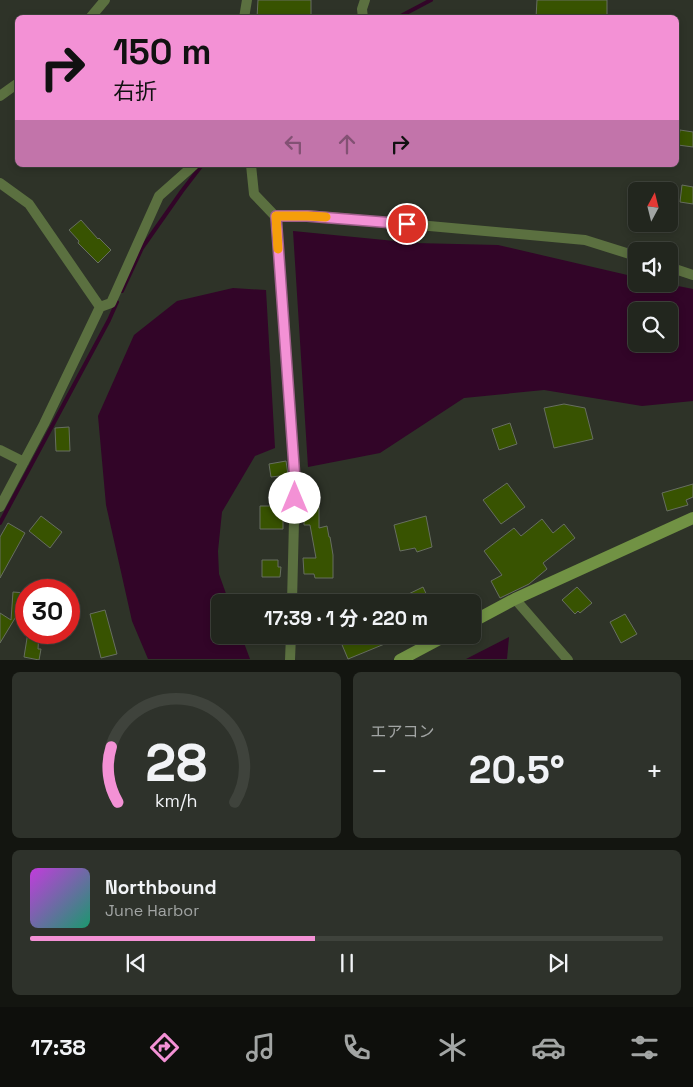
<!DOCTYPE html>
<html lang="ja">
<head>
<meta charset="utf-8">
<style>
	body { margin:0; font-family:"Space Grotesk","Noto Sans JP",sans-serif; background:#2e322b; color:#f1f3f6; height:100vh; display:flex; flex-direction:column; font-size:19px; white-space:nowrap }
	* { box-sizing:border-box; margin:0 }
	p { font-size:16px; color:#a2a5a4 }
	.icon { flex:none; width:28px; height:28px; fill:none; stroke:currentColor; stroke-width:2; stroke-linecap:round; stroke-linejoin:round }
	.map { position:relative; height:660px; overflow:hidden }
	.drawer { display:flex; flex-direction:column; gap:12px; padding:12px; background:#131510; flex:1 }
	.drawer>* { flex:none }
	.hud { position:absolute; left:15px; top:15px; width:664px; height:152px; border-radius:8px; box-shadow:0 2px 8px #0003,0 0 0 1px #3f433c; background:#f391d5; color:#111; overflow:hidden }
	.needle { width:32px; rotate:7deg }
	.fabs { position:absolute; left:628px; top:182px; display:grid; gap:10px }
	.fabs a { display:grid; place-items:center; width:50px; height:50px; border-radius:8px; background:#22261e; box-shadow:0 2px 8px #0003,0 0 0 1px #3f433c; font-size:25px }
	.speed { position:absolute; left:15px; top:579px; display:flex; gap:10px; font-size:25px; font-weight:700; text-align:center }
	.speed>* { display:grid; place-content:center; width:65px; height:65px; border-radius:50%; background:#22261e; box-shadow:0 2px 8px #0003,0 0 0 1px #3f433c; line-height:1 }
	.speed .limit { border:8px solid #d22; background:#fff; color:#111 }
	.pin { position:absolute; display:grid; place-items:center; width:42px; height:42px; color:#fff; margin:-21px; border:2px solid #fff; border-radius:50%; box-shadow:0 1px 5px #0007 }
	.me { position:absolute; width:55px; margin:-28px; rotate:0deg; stroke-linejoin:round; filter:drop-shadow(0 0 4px #0008) }
	.turn { display:flex; align-items:center; gap:18px; height:105px; padding:0 15px; font-size:22px }
	.turn .icon { width:65px; height:65px; stroke-width:2.5 }
	.turn b { display:block; font-size:35px; line-height:42px }
	.lanes { display:flex; align-items:center; height:48px; padding:0 15px; background:#0003; justify-content:center; gap:25px; direction:ltr }
	.lanes .off { opacity:.35 }
	.big { font-size:38px; font-weight:700; line-height:1.1 }
	.drawer .widget { flex:1; display:flex; flex-direction:column; justify-content:center; gap:8px; min-width:0; padding:0 18px; border-radius:8px; background:#2e322b }
	.drawer .dial { align-items:center; gap:0 }
	.dial svg { height:130px; overflow:visible; fill:none; stroke:#3f433c; stroke-width:7; stroke-linecap:round; text-anchor:middle }
	.dial text { fill:#f1f3f6; stroke:none }
	.song { display:flex; align-items:center; gap:15px }
	.cover { width:60px; height:60px; border-radius:8px; background:linear-gradient(135deg,hsl(290 70% 55%),hsl(160 70% 35%)) }
	.played { height:5px; border-radius:2px; background:linear-gradient(90deg,#f391d5 45%,#3f433c 45%) }
	.keys { display:flex; justify-content:space-around; direction:ltr }
	.heat { display:flex; justify-content:space-between; align-items:center; font-size:28px; direction:ltr }
	.drawer .tiles { flex:1; display:grid; gap:12px; grid-template-columns:1fr 1fr }
	.widget:last-child { grid-column:span 2 }
	.trip { position:absolute; left:211px; top:594px; width:270px; height:50px; border-radius:8px; background:#22261e; box-shadow:0 2px 8px #0003,0 0 0 1px #3f433c; font-weight:700; line-height:50px; text-align:center }
	.dock { display:flex; height:80px; justify-content:space-around; align-items:center; background:#0e0f0c; color:#a2a5a4 }
	.dock .icon { width:35px; height:35px }
	.dock .active { color:#f391d5 }
	.dock b { font-size:22px; color:#f1f3f6 }
	.map>svg:first-child { display:block }
	.water { fill:#320528; fill-rule:evenodd }
	.lines { fill:none; stroke-linecap:round; stroke-linejoin:round }
	.stream { stroke:#320528; stroke-width:4 }
	.building { fill:#385301; stroke:#676e61 }
	.street { stroke:#5b7040; stroke-width:10 }
	.secondary { stroke:#719244; stroke-width:12 }
	.route-casing { stroke:#9e5e8a; stroke-width:12 }
	.route { stroke:#f391d5; stroke-width:9 }
	.slow { stroke:#f59e0b; stroke-width:9 }
</style>
</head>
<body>
<div class="map">
<svg width="693" height="660" viewBox="0 0 693 660">
	<rect width="100%" height="100%" fill="#2e3328"/>
	<!-- water -->
	<path class="water" d="M293 231 415 243 498 245 636 277V284H668L693 289V401L642 406 544 390 464 398 380 453 308 467ZM636 311H669V344H636Z
		M233 288 266 290 275 448 255 456 222 512 218 551 219 574 229 602H220V635H241L250 659H148L132 621 106 505 98 416 134 335 177 301Z
		M509 637 507 659H466Z"/>
	<g class="lines">
		<!-- stream -->
		<path class="stream" d="M397 18 431 0
			M122 291 142 248 182 191 202 165
			M0 523 109 320 117 302"/>
	</g>
	<!-- building -->
	<path class="building" d="M258 0H311V18L275 17V18H257Z
		M537 0H607V18H536Z
		M680 130 693 132V147L678 145Z
		M682 185 693 187V204L680 202Z
		M81 220 98 239 99 238 111 250 98 263 78 243 79 241 69 230Z
		M564 404 585 408 593 439 554 448 544 408Z
		M510 423 517 444 499 450 492 429Z
		M69 427 70 451H56L55 428Z
		M286 461 288 475 271 477 269 464Z
		M507 483 525 507 501 524 483 500Z
		M693 484V497L686 500 688 505 667 511 662 493Z
		M304 502 319 503V528L327 526 329 537H330L333 555V578H315L314 574H304L303 558H316L310 525H304V518H301V504H304Z
		M288 504 287 518H283V529H260V506H281V505Z
		M41 516 62 532 50 548 29 531Z
		M426 516 432 547 417 552 415 548 400 551 394 525Z
		M542 519 553 533 564 524 575 538 543 563 547 569 529 584 500 598 491 581 502 575 484 551 514 528 521 536Z
		M8 523 25 533 0 578V537Z
		M262 560H278V567H281L280 577H262Z
		M423 587 430 602H392Z
		M577 587 592 603 580 613 578 611 575 614 562 600Z
		M13 592 26 593V600L0 643V613L11 620Z
		M105 610 117 654 101 658 90 614Z
		M625 614 637 634 621 643 610 622Z
		M28 632H39L38 649H41L39 660 24 657Z
		M353 635H383L387 643 348 659 340 640Z"/>
	<g class="lines">
		<!-- street -->
		<path class="street" d="M90 18 105 0
			M244 18 247 0
			M363 18 362 9 365 0
			M0 96 18 83
			M251 165 254 194 276 217 295 480 292 602
			M0 183 29 204 100 307
			M276 217 307 215 585 240 636 256
			M669 267 693 275
			M0 450 24 462
			M0 507 44 424 100 307 111 303 159 196 194 165
			M515 599 568 660
			M290 660 291 635"/>
		<!-- secondary -->
		<path class="secondary" d="M472 622 515 599 693 518
			M400 660 447 635"/>
	</g>
	<g class="lines">
		<defs>
			<path id="route" d="M295 498V480L276 216H307L407 224"/>
		</defs>
		<!-- route casing -->
		<use href="#route" class="route-casing"/>
		<!-- route -->
		<use href="#route" class="route"/>
		<!-- slow -->
		<path class="slow" d="M278 249 276 216H307L326 217"/>
	</g>
</svg>
<div class="fabs">
<a><svg class="needle" viewBox="-14 -14 28 28"><path d="M0-13l5 13h-10z" fill="#e53935"/><path d="M0 13l5-13h-10z" fill="#a2a5a4"/></svg></a>
<a><svg class="icon" aria-label="sound" viewBox="0 0 24 24"><path d="M4 9h4l5-4v14l-5-4H4zM17 9q2 3 0 6"/></svg></a>
<a><svg class="icon" aria-label="search" viewBox="0 0 24 24"><circle cx="10" cy="10" r="6"/><path d="M15 15l6 6"/></svg></a>
</div>
<div class="speed"><div class="limit">30</div></div>
<div class="pin" style="left:407px;top:224px;background:#d93025"><svg class="icon" aria-label="arrive" viewBox="0 0 24 24"><path d="M6 21V4h12l-3 4 3 4H6"/></svg></div>
<svg class="me" style="left:295px;top:498px" viewBox="-20 -20 40 40"><circle r="19" fill="#fff"/><path d="M0-13L10 11 0 6-10 11z" fill="#f391d5"/></svg>
<div class="trip">17:39 · 1 分 · 220 m</div>
<div class="hud">
<div class="turn"><svg class="icon" aria-label="right" viewBox="0 0 24 24"><path d="M7 20v-9h11M14 6l5 5-5 5"/></svg><div><b>150 m</b>右折</div></div>
<div class="lanes"><svg class="icon off" aria-label="left" viewBox="0 0 24 24"><path d="M17 20v-9H6M10 6l-5 5 5 5"/></svg><svg class="icon off" aria-label="ahead" viewBox="0 0 24 24"><path d="M12 20V5M6 11l6-6 6 6"/></svg><svg class="icon" aria-label="right" viewBox="0 0 24 24"><path d="M7 20v-9h11M14 6l5 5-5 5"/></svg></div>
</div>
</div>
<section class="drawer">
<div class="tiles">
<div class="widget dial"><svg viewBox="0 0 100 80">
<path d="M14 69A42 42 0 1 1 86 69"/>
<path d="M14 69A42 42 0 0 1 10 35" stroke="#f391d5"/>
<text x="50" y="56" font-size="32" font-weight="700">28</text>
<text x="50" y="72" font-size="11">km/h</text>
</svg></div>
<div class="widget"><p>エアコン</p>
<div class="heat"><a>−</a><b class="big">20.5°</b><a>+</a></div>
</div>
<div class="widget">
<div class="song"><i class="cover"></i><div><b>Northbound</b><p>June Harbor</p></div></div>
<div class="played"></div>
<div class="keys"><svg class="icon" aria-label="previous" viewBox="0 0 24 24"><path d="M18 5L8 12l10 7zM5 5v14"/></svg><svg class="icon" aria-label="pause" viewBox="0 0 24 24"><path d="M8 5v14M16 5v14"/></svg><svg class="icon" aria-label="next" viewBox="0 0 24 24"><path d="M6 5l10 7-10 7zM19 5v14"/></svg></div>
</div>
</div>
</section>
<nav class="dock">
<b>17:38</b>
<svg class="icon active" aria-label="directions" viewBox="0 0 24 24"><path d="M12 3l9 9-9 9-9-9zM9 14v-3h6M13 9l2 2-2 2"/></svg>
<svg class="icon" aria-label="music" viewBox="0 0 24 24"><path d="M9 18V5l10-2v13"/><circle cx="6" cy="18" r="3"/><circle cx="16" cy="16" r="3"/></svg>
<svg class="icon" aria-label="phone" viewBox="0 0 24 24"><path d="M5 4h4l2 5-3 2q2 4 5 5l2-3 5 2v4C11 20 4 13 5 4z"/></svg>
<svg class="icon" aria-label="climate" viewBox="0 0 24 24"><path d="M12 3v18M4 7l16 10M4 17L20 7"/></svg>
<svg class="icon" aria-label="car" viewBox="0 0 24 24"><path d="M5 17H2v-5l4-1 3-4h7l3 4 3 1v5h-3M9 17h6M6 11h13"/><circle cx="7" cy="17" r="2"/><circle cx="17" cy="17" r="2"/></svg>
<svg class="icon" aria-label="filters" viewBox="0 0 24 24"><path d="M4 7h16M4 17h16"/><circle cx="9" cy="7" r="2"/><circle cx="15" cy="17" r="2"/></svg>
</nav>
</body>
</html>
